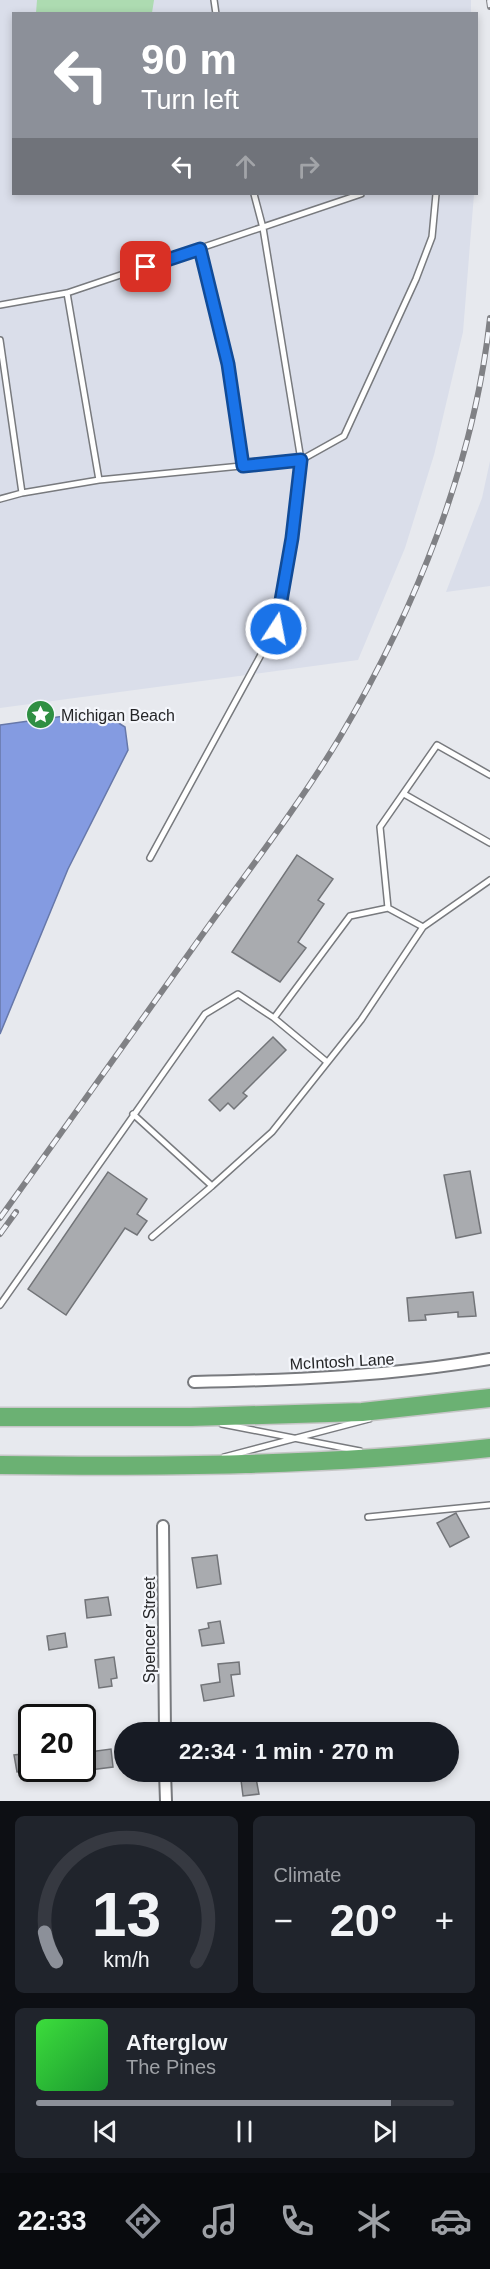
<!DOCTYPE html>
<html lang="en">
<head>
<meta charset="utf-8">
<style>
	body { margin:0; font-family:Helvetica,sans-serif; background:#20242c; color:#f1f3f6; height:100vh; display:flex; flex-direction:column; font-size:22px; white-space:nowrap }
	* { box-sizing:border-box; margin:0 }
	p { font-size:20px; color:#9ea1a6 }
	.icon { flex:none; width:33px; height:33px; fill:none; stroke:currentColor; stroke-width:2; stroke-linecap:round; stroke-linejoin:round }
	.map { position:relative; height:1801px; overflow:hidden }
	.drawer { display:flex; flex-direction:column; gap:15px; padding:15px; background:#0d0f14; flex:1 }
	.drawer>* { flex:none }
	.guide { position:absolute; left:12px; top:12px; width:466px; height:183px; border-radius:0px; box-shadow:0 3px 9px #0003; background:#8c9099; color:#fff; overflow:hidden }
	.speed { position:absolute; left:18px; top:1704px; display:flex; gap:12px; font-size:30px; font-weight:700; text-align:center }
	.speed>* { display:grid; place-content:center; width:78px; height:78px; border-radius:50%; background:#171b24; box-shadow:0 3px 9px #0003; line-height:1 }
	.speed .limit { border:3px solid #111; border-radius:9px; background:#fff; color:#111 }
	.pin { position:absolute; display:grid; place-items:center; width:51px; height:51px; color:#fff; margin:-26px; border-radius:12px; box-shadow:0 3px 9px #0006 }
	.me { position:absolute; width:66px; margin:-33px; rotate:11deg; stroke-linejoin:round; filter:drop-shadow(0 0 4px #0008) }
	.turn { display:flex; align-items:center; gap:21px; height:126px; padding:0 30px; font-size:27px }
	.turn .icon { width:78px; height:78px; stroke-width:2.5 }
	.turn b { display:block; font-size:42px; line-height:51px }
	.lanes { display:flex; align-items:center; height:57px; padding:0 30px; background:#0003; justify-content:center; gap:30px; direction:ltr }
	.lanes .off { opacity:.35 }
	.big { font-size:45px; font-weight:800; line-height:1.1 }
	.drawer .widget { flex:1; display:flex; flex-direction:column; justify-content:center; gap:9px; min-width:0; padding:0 21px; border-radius:9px; background:#20242c }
	.drawer .dial { align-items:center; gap:0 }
	.dial svg { height:156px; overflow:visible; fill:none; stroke:#363941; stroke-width:7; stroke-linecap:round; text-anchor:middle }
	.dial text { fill:#f1f3f6; stroke:none }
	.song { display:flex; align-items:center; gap:18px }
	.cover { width:72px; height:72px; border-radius:9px; background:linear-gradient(135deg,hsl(120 70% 55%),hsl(130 70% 35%)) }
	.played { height:6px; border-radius:3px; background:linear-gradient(90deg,#8c9099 85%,#363941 85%) }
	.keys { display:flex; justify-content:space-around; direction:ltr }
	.heat { display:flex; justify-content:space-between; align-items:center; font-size:33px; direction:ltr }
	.drawer .tiles { flex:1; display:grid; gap:15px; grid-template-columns:1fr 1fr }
	.widget:last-child { grid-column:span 2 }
	.trip { position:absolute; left:114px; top:1722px; width:345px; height:60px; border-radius:30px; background:#171b24; box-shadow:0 3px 9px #0003; font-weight:800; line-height:60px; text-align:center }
	.tab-bar { display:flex; height:96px; justify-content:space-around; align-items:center; background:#090b0e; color:#9ea1a6 }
	.tab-bar .icon { width:42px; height:42px }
	.tab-bar .current { color:#8c9099 }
	.tab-bar b { font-size:27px; color:#f1f3f6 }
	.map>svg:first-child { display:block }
	.built { fill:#dadeea }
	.green { fill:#addbb1 }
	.water { fill:#849be1; stroke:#6778a9; stroke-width:1.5 }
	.building { fill:#a9abaf; stroke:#727478; stroke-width:1.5 }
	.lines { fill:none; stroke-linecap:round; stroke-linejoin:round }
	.service-casing { stroke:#787a7e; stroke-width:8 }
	.minor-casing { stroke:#787a7e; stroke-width:14 }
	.motorway-casing { stroke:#c6c6c7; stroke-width:21 }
	.service { stroke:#fff; stroke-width:5 }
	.minor { stroke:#fff; stroke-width:10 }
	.motorway { stroke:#6bb173; stroke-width:18 }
	.rail-casing { stroke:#808185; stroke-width:6 }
	.rail { stroke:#f4f6fb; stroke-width:4; stroke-dasharray:11; stroke-linecap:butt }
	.route-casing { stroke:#114b97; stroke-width:15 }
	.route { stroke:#1a73e8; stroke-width:10 }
	.labels { text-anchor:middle; stroke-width:4.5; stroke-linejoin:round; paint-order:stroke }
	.poi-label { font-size:16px; fill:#242527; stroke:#f4f6fb; text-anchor:start }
	.street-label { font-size:16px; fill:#242527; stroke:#f4f6fb }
</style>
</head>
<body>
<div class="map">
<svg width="490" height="1801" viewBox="0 0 490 1801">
	<rect width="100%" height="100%" fill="#e7e9ee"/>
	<!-- built -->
	<path class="built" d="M0 0H471V13L14 14V194H474L463 332 434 455 405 548 358 660 0 708Z
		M490 461V586L446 592 482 498Z"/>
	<!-- green -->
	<path class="green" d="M37 0H154L152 13H36Z"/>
	<!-- water -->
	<path class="water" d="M104 714 125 727 128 750 68 869 0 1034V725L72 715Z"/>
	<!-- building -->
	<path class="building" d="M297 855 333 879 318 900 324 904 298 942 306 948 280 982 232 952Z
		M273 1037 286 1050 243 1093 247 1096 234 1109 228 1103 220 1111 209 1100Z
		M470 1171 481 1233 456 1238 444 1175Z
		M108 1172 147 1199 137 1214 147 1221 137 1235 125 1228 66 1315 28 1289Z
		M473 1292 476 1316 458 1317V1312L425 1315 426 1320 409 1321 407 1298Z
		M456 1513 469 1537 450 1547 437 1523Z
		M217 1555 221 1584 197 1588 192 1558Z
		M108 1597 111 1615 87 1618 85 1600Z
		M220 1621 224 1643 202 1646 199 1630 209 1628 208 1623Z
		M65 1633 67 1647 49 1650 47 1636Z
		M114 1657 117 1678 111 1679 112 1686 99 1688 95 1660Z
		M239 1662 240 1674 231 1675 234 1696 204 1701 201 1685 220 1682 218 1664Z
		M111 1749 113 1767 82 1771V1753Z
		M32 1753V1770L17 1772 14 1755Z
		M256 1778 259 1794 243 1796 241 1780Z"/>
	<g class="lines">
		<defs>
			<path id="service" d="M214 0 216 14
				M200 249 228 364 243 466
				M67 293 99 480
				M0 305 67 293 361 194
				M0 340 22 493 99 480 301 460 344 436 416 279 432 237 436 194
				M0 499 22 493
				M404 794 490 843
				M150 858 275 629 292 538 301 460 263 228 254 194
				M388 908 380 827 437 745 490 775
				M423 927 490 880
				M274 1018 327 1062
				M133 1114 212 1186
				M0 1305 205 1014 238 994 274 1018 350 916 388 908 423 927 361 1020 272 1132 212 1186 152 1237
				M222 1424 360 1451
				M224 1457 369 1419
				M368 1517 490 1505"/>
			<path id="minor" d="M194 1382C294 1380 392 1376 490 1359
				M163 1526 165 1732
				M165 1772 166 1801"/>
			<path id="motorway" d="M0 1417H191L362 1412 490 1398
				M0 1465C164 1467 327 1466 490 1448"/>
		</defs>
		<!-- service casing -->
		<use href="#service" class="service-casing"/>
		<!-- minor casing -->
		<use href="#minor" class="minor-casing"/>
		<!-- motorway casing -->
		<use href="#motorway" class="motorway-casing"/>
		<!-- service -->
		<use href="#service" class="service"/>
		<!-- minor -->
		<use href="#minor" class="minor"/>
		<!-- motorway -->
		<use href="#motorway" class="motorway"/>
		<defs>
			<path id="rail" d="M489 0 490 7
				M0 1218C67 1125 133 1032 200 938 247 872 298 807 340 737 415 610 474 465 490 318
				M0 1234 16 1212"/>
		</defs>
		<!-- rail casing -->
		<use href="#rail" class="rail-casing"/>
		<!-- rail -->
		<use href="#rail" class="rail"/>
	</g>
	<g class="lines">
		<defs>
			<path id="route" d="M146 267 200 249 228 364 243 466 301 460 292 538 276 629"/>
		</defs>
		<!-- route casing -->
		<use href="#route" class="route-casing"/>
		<!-- route -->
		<use href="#route" class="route"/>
	</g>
	<!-- icons -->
	<defs>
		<symbol id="sight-disc" viewBox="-11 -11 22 22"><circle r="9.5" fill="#2f8f42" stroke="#f4f6fb"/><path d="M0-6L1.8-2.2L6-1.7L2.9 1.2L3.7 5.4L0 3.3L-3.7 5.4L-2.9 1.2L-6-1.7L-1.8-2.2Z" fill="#fff"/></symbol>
	</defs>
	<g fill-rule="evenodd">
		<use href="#sight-disc" x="24" y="698" width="33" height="33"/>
	</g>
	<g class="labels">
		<!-- poi labels -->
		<g class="poi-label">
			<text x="61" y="721">Michigan Beach</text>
		</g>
		<!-- street labels -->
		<g class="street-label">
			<text transform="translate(342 1361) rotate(-3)" y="6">McIntosh Lane</text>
			<text transform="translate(149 1630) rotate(-90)" y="6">Spencer Street</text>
		</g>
	</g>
</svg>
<div class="speed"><div class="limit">20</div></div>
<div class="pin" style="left:146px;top:267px;background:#d93025"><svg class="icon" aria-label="arrive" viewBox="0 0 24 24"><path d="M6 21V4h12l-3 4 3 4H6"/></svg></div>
<svg class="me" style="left:276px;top:629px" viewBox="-20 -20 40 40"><circle r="17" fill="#1a73e8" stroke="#fff" stroke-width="3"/><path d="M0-11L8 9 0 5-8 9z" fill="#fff"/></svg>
<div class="trip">22:34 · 1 min · 270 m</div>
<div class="guide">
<div class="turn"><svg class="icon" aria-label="left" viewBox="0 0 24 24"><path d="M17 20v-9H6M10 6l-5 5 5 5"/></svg><div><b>90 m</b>Turn left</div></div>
<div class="lanes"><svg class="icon" aria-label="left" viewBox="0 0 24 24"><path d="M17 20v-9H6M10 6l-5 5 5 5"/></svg><svg class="icon off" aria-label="ahead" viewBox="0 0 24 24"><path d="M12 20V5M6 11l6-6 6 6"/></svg><svg class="icon off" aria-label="right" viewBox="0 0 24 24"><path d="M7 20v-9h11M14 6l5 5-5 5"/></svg></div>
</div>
</div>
<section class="drawer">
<div class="tiles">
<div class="widget dial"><svg viewBox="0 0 100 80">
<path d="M14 69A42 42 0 1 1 86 69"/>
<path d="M14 69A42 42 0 0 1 8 54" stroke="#8c9099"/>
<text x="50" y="56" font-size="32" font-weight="700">13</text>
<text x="50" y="72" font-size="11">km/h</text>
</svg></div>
<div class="widget"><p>Climate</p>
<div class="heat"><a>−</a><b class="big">20°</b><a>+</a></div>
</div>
<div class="widget">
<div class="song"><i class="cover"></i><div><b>Afterglow</b><p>The Pines</p></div></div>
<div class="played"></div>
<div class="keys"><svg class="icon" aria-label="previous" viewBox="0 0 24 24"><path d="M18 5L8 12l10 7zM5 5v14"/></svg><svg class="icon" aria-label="pause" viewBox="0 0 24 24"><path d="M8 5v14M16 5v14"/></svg><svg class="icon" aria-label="next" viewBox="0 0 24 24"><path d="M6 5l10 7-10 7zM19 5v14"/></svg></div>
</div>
</div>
</section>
<nav class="tab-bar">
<b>22:33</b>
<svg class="icon current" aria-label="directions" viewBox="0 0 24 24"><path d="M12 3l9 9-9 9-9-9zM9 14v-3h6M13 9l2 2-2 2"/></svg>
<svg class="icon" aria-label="music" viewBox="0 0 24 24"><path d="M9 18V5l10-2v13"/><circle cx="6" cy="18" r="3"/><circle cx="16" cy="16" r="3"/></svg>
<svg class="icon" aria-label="phone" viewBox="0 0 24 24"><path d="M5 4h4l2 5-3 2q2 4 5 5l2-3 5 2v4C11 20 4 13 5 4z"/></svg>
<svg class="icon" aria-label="climate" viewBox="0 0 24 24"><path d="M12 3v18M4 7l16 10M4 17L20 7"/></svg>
<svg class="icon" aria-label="car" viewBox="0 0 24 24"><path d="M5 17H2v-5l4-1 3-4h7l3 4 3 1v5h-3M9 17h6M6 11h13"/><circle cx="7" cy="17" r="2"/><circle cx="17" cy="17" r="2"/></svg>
</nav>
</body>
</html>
